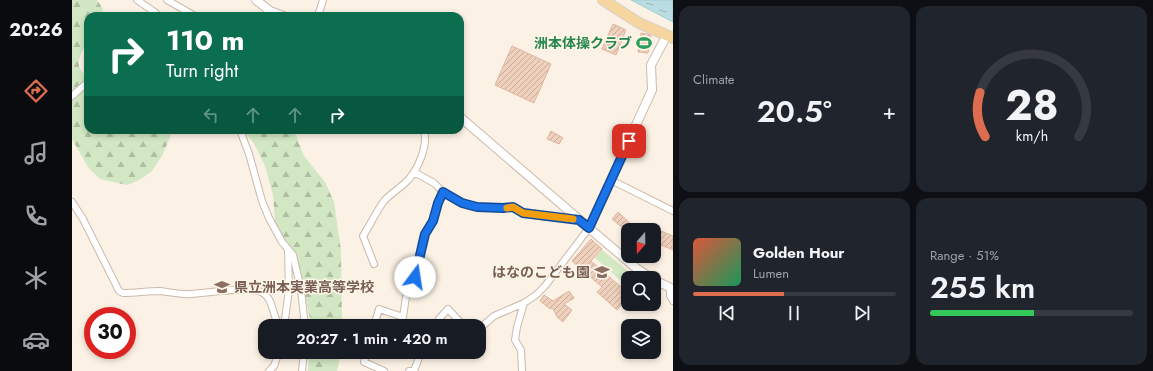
<!DOCTYPE html>
<html lang="en">
<head>
<meta charset="utf-8">
<style>
	body { margin:0; font-family:Jost,"Noto Sans JP",sans-serif; background:#20242c; color:#f1f3f6; height:100vh; display:flex; flex-direction:column; font-size:15px; white-space:nowrap }
	* { box-sizing:border-box; margin:0 }
	p { font-size:13px; color:#9ea1a6 }
	.icon { flex:none; width:22px; height:22px; fill:none; stroke:currentColor; stroke-width:2; stroke-linecap:round; stroke-linejoin:round }
	.map { position:relative; flex:1; overflow:hidden }
	.panel { display:flex; flex-direction:column; gap:6px; padding:6px; background:#0d0f14; width:480px }
	.panel>* { flex:none }
	.top-card { position:absolute; left:12px; top:12px; width:380px; height:122px; border-radius:12px; box-shadow:0 2px 6px #0003; background:#0b6e4f; color:#fff; overflow:hidden }
	.needle { width:26px; rotate:200deg }
	.buttons { position:absolute; left:549px; top:223px; display:grid; gap:8px }
	.buttons a { display:grid; place-items:center; width:40px; height:40px; border-radius:8px; background:#171b24; box-shadow:0 2px 6px #0003; font-size:20px }
	.speed { position:absolute; left:12px; top:307px; display:flex; gap:8px; font-size:20px; font-weight:700; text-align:center }
	.speed>* { display:grid; place-content:center; width:52px; height:52px; border-radius:50%; background:#171b24; box-shadow:0 2px 6px #0003; line-height:1 }
	.speed .limit { border:6px solid #d22; background:#fff; color:#111 }
	.pin { position:absolute; display:grid; place-items:center; width:34px; height:34px; color:#fff; margin:-17px; border-radius:8px; box-shadow:0 2px 6px #0006 }
	.me { position:absolute; width:44px; margin:-22px; rotate:14deg; stroke-linejoin:round; filter:drop-shadow(0 0 3px #0008) }
	.turn { display:flex; align-items:center; gap:14px; height:84px; padding:0 16px; font-size:18px }
	.turn .icon { width:52px; height:52px; stroke-width:2.5 }
	.turn b { display:block; font-size:28px; line-height:34px }
	.lanes { display:flex; align-items:center; height:38px; padding:0 16px; background:#0003; justify-content:center; gap:20px; direction:ltr }
	.lanes .off { opacity:.35 }
	.big { font-size:30px; font-weight:600; line-height:1.1 }
	.panel .card { flex:1; display:flex; flex-direction:column; justify-content:center; gap:6px; min-width:0; padding:0 14px; border-radius:12px; background:#20242c }
	.panel .dial { align-items:center; gap:0 }
	.dial svg { height:104px; overflow:visible; fill:none; stroke:#363941; stroke-width:7; stroke-linecap:round; text-anchor:middle }
	.dial text { fill:#f1f3f6; stroke:none }
	.song { display:flex; align-items:center; gap:12px }
	.cover { width:48px; height:48px; border-radius:6px; background:linear-gradient(135deg,hsl(10 70% 55%),hsl(150 70% 35%)) }
	.played { height:4px; border-radius:2px; background:linear-gradient(90deg,#de6d4f 45%,#363941 45%) }
	.keys { display:flex; justify-content:space-around; direction:ltr }
	.heat { display:flex; justify-content:space-between; align-items:center; font-size:22px; direction:ltr }
	.charge { height:6px; border-radius:3px; background:linear-gradient(90deg,#34c759 51%,#363941 0) }
	.panel .tiles { flex:1; display:grid; gap:6px; grid-template-columns:repeat(2,1fr) }
	.trip { position:absolute; left:186px; top:319px; width:228px; height:40px; border-radius:12px; background:#171b24; box-shadow:0 2px 6px #0003; font-weight:600; line-height:40px; text-align:center }
	main { display:flex; flex:1; min-height:0 }
	.tabs { display:flex; flex-direction:column; width:72px; justify-content:space-around; align-items:center; background:#090b0e; color:#9ea1a6 }
	.tabs .icon { width:28px; height:28px }
	.tabs .selected { color:#de6d4f }
	.tabs b { font-size:18px; color:#f1f3f6 }
	.map>svg:first-child { display:block }
	.grass { fill:#d2e7c3 }
	.forest { fill:url(#forest-firs) }
	.water { fill:url(#water-ripples); stroke:#a0cdd4 }
	.building { fill:url(#building-hatch); stroke:#e0b79e }
	.lines { fill:none; stroke-linecap:round; stroke-linejoin:round }
	.minor-casing { stroke:#cbb9ab; stroke-width:8 }
	.tertiary-casing { stroke:#cbb9ab; stroke-width:10 }
	.primary-casing { stroke:#d7d0cd; stroke-width:12 }
	.minor { stroke:#fff; stroke-width:6 }
	.tertiary { stroke:#fff; stroke-width:8 }
	.primary { stroke:#f6d59f; stroke-width:10 }
	.route-casing { stroke:#114b97; stroke-width:10 }
	.route { stroke:#1a73e8; stroke-width:7 }
	.slow { stroke:#f59e0b; stroke-width:7 }
	.labels { text-anchor:middle; stroke-width:3; stroke-linejoin:round; paint-order:stroke }
	.leisure-label { font-size:14px; font-weight:bold; fill:#27864d; stroke:#fef6e9; text-anchor:end }
	.education-label { font-size:14px; font-weight:bold; fill:#785e54; stroke:#fef6e9; text-anchor:end }
</style>
</head>
<body>
<main>
<nav class="tabs">
<b>20:26</b>
<svg class="icon selected" aria-label="directions" viewBox="0 0 24 24"><path d="M12 3l9 9-9 9-9-9zM9 14v-3h6M13 9l2 2-2 2"/></svg>
<svg class="icon" aria-label="music" viewBox="0 0 24 24"><path d="M9 18V5l10-2v13"/><circle cx="6" cy="18" r="3"/><circle cx="16" cy="16" r="3"/></svg>
<svg class="icon" aria-label="phone" viewBox="0 0 24 24"><path d="M5 4h4l2 5-3 2q2 4 5 5l2-3 5 2v4C11 20 4 13 5 4z"/></svg>
<svg class="icon" aria-label="climate" viewBox="0 0 24 24"><path d="M12 3v18M4 7l16 10M4 17L20 7"/></svg>
<svg class="icon" aria-label="car" viewBox="0 0 24 24"><path d="M5 17H2v-5l4-1 3-4h7l3 4 3 1v5h-3M9 17h6M6 11h13"/><circle cx="7" cy="17" r="2"/><circle cx="17" cy="17" r="2"/></svg>
</nav>
<div class="map">
<svg width="601" height="371" viewBox="0 0 601 371">
	<defs>
		<pattern id="forest-firs" width="22" height="20" patternUnits="userSpaceOnUse"><rect width="22" height="20" fill="#d2e7c3"/><path d="M5 1l3.5 6h-7zM16 11l3.5 6h-7z" fill="#afbea0"/></pattern>
		<pattern id="water-ripples" width="26" height="14" patternUnits="userSpaceOnUse"><rect width="26" height="14" fill="#b9dde3"/><path d="M2 4q2-2 4 0t4 0M15 11q2-2 4 0t4 0" fill="none" stroke="#9bb6ba"/></pattern>
		<pattern id="building-hatch" width="6" height="6" patternUnits="userSpaceOnUse"><rect width="6" height="6" fill="#eed0bd"/><path d="M-1 1l2-2M0 6l6-6M5 7l2-2" fill="none" stroke="#c5ac9c"/></pattern>
	</defs>
	<rect width="100%" height="100%" fill="#fbf1e4"/>
	<!-- grass -->
	<path class="grass" d="M530 250 556 271 548 280 523 258Z"/>
	<!-- forest -->
	<path class="forest" d="M0 0H25L31 9 29 16H16C16 23 18 35 15 41 8 56 0 67 16 76V130H101L90 156 79 172 67 180 55 185 28 179 16 167 0 139Z
		M167 130H222L232 156 253 182 262 202 269 250 270 326H237L238 318 223 253 212 240 203 221 201 195 193 166 182 143 174 134Z
		M237 352H269L265 371H236Z"/>
	<!-- water -->
	<path class="water" d="M559 0H601V22Z"/>
	<!-- building -->
	<path class="building" d="M541 24 554 30 544 55 530 49Z
		M569 33 579 35 576 53 566 52Z
		M440 46 479 64 462 103 423 85Z
		M479 131 491 138 487 144 475 139Z
		M546 212 559 224 553 230 540 219Z
		M589 231 601 236V250L584 243Z
		M519 239 530 249 519 261 549 287 556 278V298L545 310 525 292 530 287 500 261Z
		M497 291 502 298 492 304 500 310 491 322 485 317 481 308 478 309 468 301 472 295 481 301Z"/>
	<g class="lines">
		<defs>
			<path id="minor" d="M65 0 84 13 85 16
				M95 0 123 16
				M246 16 251 0
				M0 96 16 82
				M168 130 177 154 190 201 197 218 210 242 221 255 229 290 233 326
				M342 172 362 183 371 192 381 198 390 203 405 207 431 208 441 207 451 213 507 220
				M539 180 601 211
				M0 202 11 219 47 291 51 293C63 293 76 291 88 291 98 292 109 295 119 294 135 293 175 286 189 292 202 297 200 318 208 326
				M302 264 291 236C298 225 304 212 312 201 319 193 330 187 337 179 347 167 356 145 352 130
				M598 288V296L601 301
				M212 326 217 290 216 251
				M302 326 307 309 331 317 335 290 343 277 353 234 361 221 366 203 371 192
				M363 326 367 319 376 309 392 326
				M407 329 422 316 452 303 464 295 473 286 517 228
				M295 352 292 362 312 371
				M197 371 202 366 207 352
				M230 371 232 352
				M337 371H342L349 352
				M450 371 449 350 443 340 445 327 452 303"/>
			<path id="tertiary" d="M184 0 198 11 211 16
				M388 117 517 228 564 268 579 278
				M517 228 580 90 579 65 595 35
				M582 280 601 289"/>
			<path id="primary" d="M531 0 567 23 601 38"/>
		</defs>
		<!-- minor casing -->
		<use href="#minor" class="minor-casing"/>
		<!-- tertiary casing -->
		<use href="#tertiary" class="tertiary-casing"/>
		<!-- primary casing -->
		<use href="#primary" class="primary-casing"/>
		<!-- minor -->
		<use href="#minor" class="minor"/>
		<!-- tertiary -->
		<use href="#tertiary" class="tertiary"/>
		<!-- primary -->
		<use href="#primary" class="primary"/>
	</g>
	<g class="lines">
		<defs>
			<path id="route" d="M343 277 353 234 361 221 366 203 371 192 390 203 405 207 431 208 441 207 451 213 507 220 517 228 557 141"/>
		</defs>
		<!-- route casing -->
		<use href="#route" class="route-casing"/>
		<!-- route -->
		<use href="#route" class="route"/>
		<!-- slow -->
		<path class="slow" d="M435 208 441 207 451 213 501 219"/>
	</g>
	<!-- icons -->
	<defs>
		<symbol id="stadium-bare" viewBox="-9 -9 18 18"><path d="M0-5a6.5 5 0 1 0 0 10a6.5 5 0 1 0 0-10ZM-3.5-1.8h7v3.6h-7Z" fill="#2e9e5b" stroke="#fef6e9" stroke-width="2.5" paint-order="stroke"/></symbol>
		<symbol id="school-bare" viewBox="-9 -9 18 18"><path d="M0-5L7-2L0 1L-7-2ZM-4 1L0 2.5L4 1V4Q0 6-4 4Z" fill="#8d6e63" stroke="#fef6e9" stroke-width="2.5" paint-order="stroke"/></symbol>
	</defs>
	<g fill-rule="evenodd">
		<use href="#stadium-bare" x="561" y="32" width="22" height="22"/>
		<use href="#school-bare" x="519" y="261" width="22" height="22"/>
		<use href="#school-bare" x="139" y="276" width="22" height="22"/>
	</g>
	<g class="labels">
		<!-- leisure labels -->
		<g class="leisure-label">
			<text x="560" y="48">洲本体操クラブ</text>
		</g>
		<!-- education labels -->
		<g class="education-label">
			<text x="518" y="277">はなのこども園</text>
			<text x="162" y="292" text-anchor="start">県立洲本実業高等学校</text>
		</g>
	</g>
</svg>
<div class="buttons">
<a><svg class="needle" viewBox="-14 -14 28 28"><path d="M0-13l5 13h-10z" fill="#e53935"/><path d="M0 13l5-13h-10z" fill="#9ea1a6"/></svg></a>
<a><svg class="icon" aria-label="search" viewBox="0 0 24 24"><circle cx="10" cy="10" r="6"/><path d="M15 15l6 6"/></svg></a>
<a><svg class="icon" aria-label="layers" viewBox="0 0 24 24"><path d="M12 4l9 5-9 5-9-5zM3 14l9 5 9-5"/></svg></a>
</div>
<div class="speed"><div class="limit">30</div></div>
<div class="pin" style="left:557px;top:141px;background:#d93025"><svg class="icon" aria-label="arrive" viewBox="0 0 24 24"><path d="M6 21V4h12l-3 4 3 4H6"/></svg></div>
<svg class="me" style="left:343px;top:277px" viewBox="-20 -20 40 40"><circle r="19" fill="#fff"/><path d="M0-13L10 11 0 6-10 11z" fill="#1a73e8"/></svg>
<div class="trip">20:27 · 1 min · 420 m</div>
<div class="top-card">
<div class="turn"><svg class="icon" aria-label="right" viewBox="0 0 24 24"><path d="M7 20v-9h11M14 6l5 5-5 5"/></svg><div><b>110 m</b>Turn right</div></div>
<div class="lanes"><svg class="icon off" aria-label="left" viewBox="0 0 24 24"><path d="M17 20v-9H6M10 6l-5 5 5 5"/></svg><svg class="icon off" aria-label="ahead" viewBox="0 0 24 24"><path d="M12 20V5M6 11l6-6 6 6"/></svg><svg class="icon off" aria-label="ahead" viewBox="0 0 24 24"><path d="M12 20V5M6 11l6-6 6 6"/></svg><svg class="icon" aria-label="right" viewBox="0 0 24 24"><path d="M7 20v-9h11M14 6l5 5-5 5"/></svg></div>
</div>
</div>
<section class="panel">
<div class="tiles">
<div class="card"><p>Climate</p>
<div class="heat"><a>−</a><b class="big">20.5°</b><a>+</a></div>
</div>
<div class="card dial"><svg viewBox="0 0 100 80">
<path d="M14 69A42 42 0 1 1 86 69"/>
<path d="M14 69A42 42 0 0 1 10 35" stroke="#de6d4f"/>
<text x="50" y="56" font-size="32" font-weight="700">28</text>
<text x="50" y="72" font-size="11">km/h</text>
</svg></div>
<div class="card">
<div class="song"><i class="cover"></i><div><b>Golden Hour</b><p>Lumen</p></div></div>
<div class="played"></div>
<div class="keys"><svg class="icon" aria-label="previous" viewBox="0 0 24 24"><path d="M18 5L8 12l10 7zM5 5v14"/></svg><svg class="icon" aria-label="pause" viewBox="0 0 24 24"><path d="M8 5v14M16 5v14"/></svg><svg class="icon" aria-label="next" viewBox="0 0 24 24"><path d="M6 5l10 7-10 7zM19 5v14"/></svg></div>
</div>
<div class="card"><p>Range · 51%</p><b class="big">255 km</b><div class="charge"></div></div>
</div>
</section>
</main>
</body>
</html>
